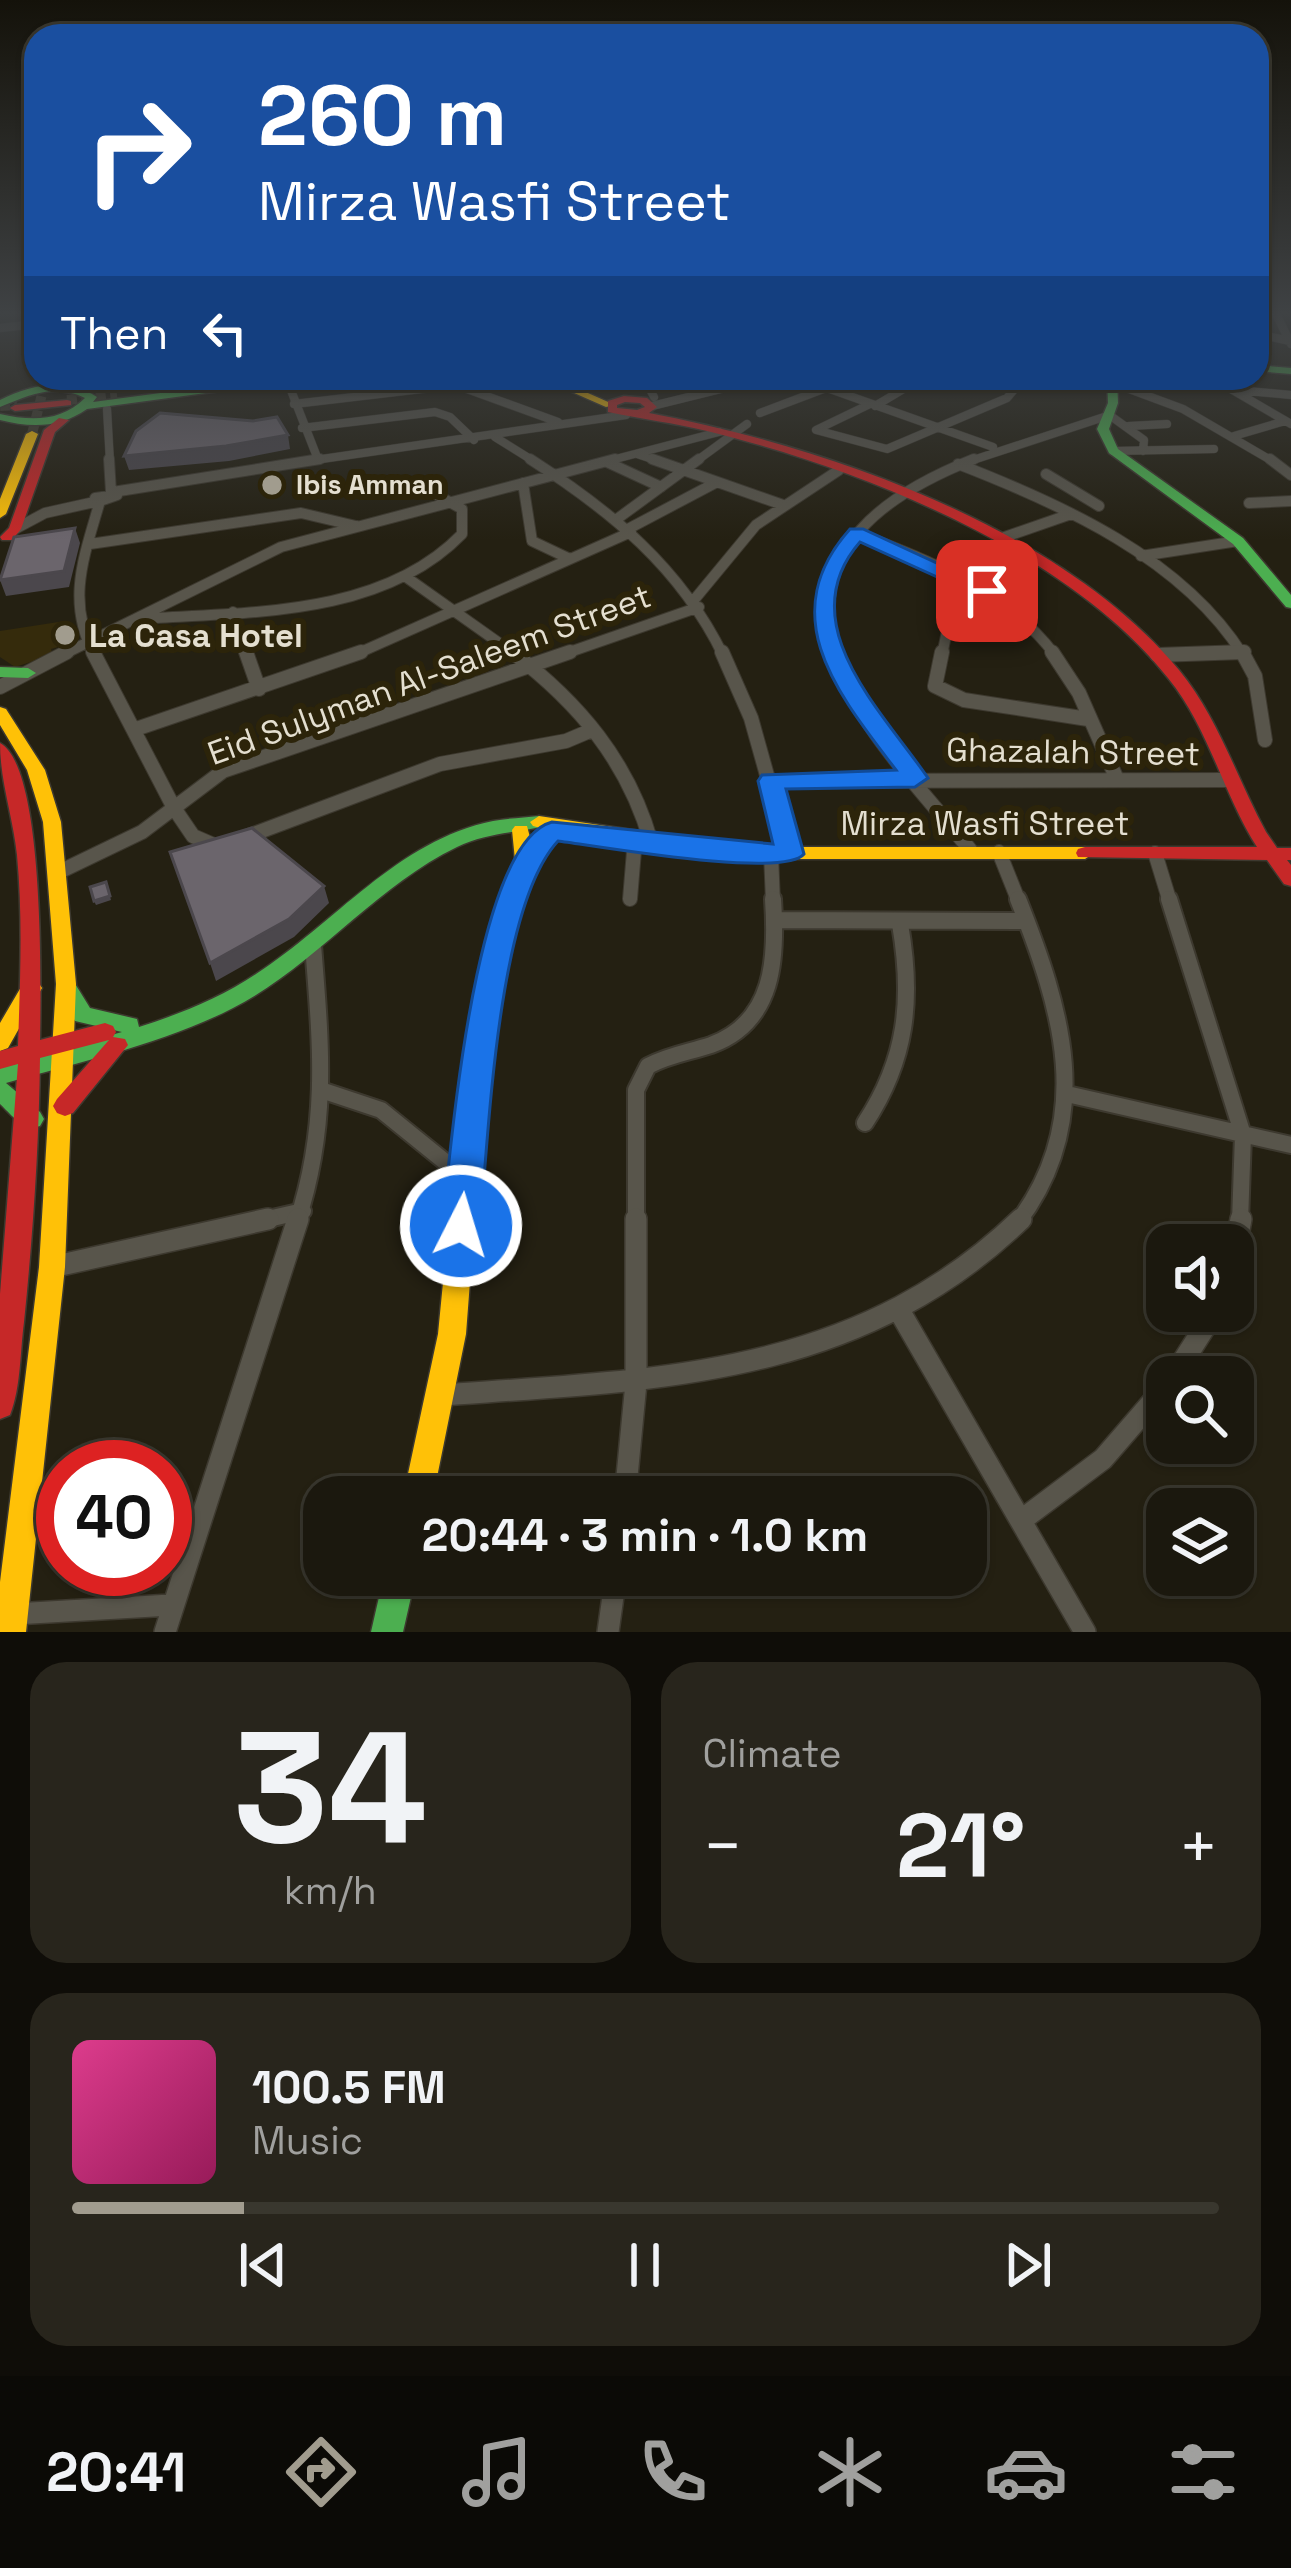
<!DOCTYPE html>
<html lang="en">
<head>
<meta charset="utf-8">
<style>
	body { margin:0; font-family:"Space Grotesk",sans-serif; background:#28251c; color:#f1f3f6; height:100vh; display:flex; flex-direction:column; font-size:45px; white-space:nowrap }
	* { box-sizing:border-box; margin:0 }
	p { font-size:39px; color:#a0a09e }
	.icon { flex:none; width:66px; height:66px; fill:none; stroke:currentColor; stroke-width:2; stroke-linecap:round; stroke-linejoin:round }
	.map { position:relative; height:1632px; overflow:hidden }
	.drawer { display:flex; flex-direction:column; gap:30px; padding:30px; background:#0f0d08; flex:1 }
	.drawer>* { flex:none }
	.hud { position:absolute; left:24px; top:24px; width:1245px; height:366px; border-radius:36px; box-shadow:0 3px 9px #0004,0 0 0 3px #39372e; background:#1a4fa0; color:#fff; overflow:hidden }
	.controls { position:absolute; left:1146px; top:1224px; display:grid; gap:24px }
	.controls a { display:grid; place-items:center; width:108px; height:108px; border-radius:24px; background:#1b180e; box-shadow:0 3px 9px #0004,0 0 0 3px #39372e; font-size:60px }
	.speed { position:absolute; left:36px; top:1440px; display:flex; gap:24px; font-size:60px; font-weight:700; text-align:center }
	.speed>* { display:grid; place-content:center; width:156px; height:156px; border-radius:50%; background:#1b180e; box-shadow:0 3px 9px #0004,0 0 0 3px #39372e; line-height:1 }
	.speed .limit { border:18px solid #d22; background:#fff; color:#111 }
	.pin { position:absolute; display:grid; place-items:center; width:102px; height:102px; color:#fff; margin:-51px; border-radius:24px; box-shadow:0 6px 18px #0006 }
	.me { position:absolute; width:132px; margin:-66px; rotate:5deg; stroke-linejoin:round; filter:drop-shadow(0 0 9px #0008) }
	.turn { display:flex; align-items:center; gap:42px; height:252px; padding:0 36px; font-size:54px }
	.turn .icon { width:156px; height:156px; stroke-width:2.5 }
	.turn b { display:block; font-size:84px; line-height:102px }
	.then { display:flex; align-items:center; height:114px; padding:0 36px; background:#0003; gap:24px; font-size:45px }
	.big { font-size:90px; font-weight:600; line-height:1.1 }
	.drawer .card { flex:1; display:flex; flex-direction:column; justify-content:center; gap:18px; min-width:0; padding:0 42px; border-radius:36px; background:#28251c }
	.drawer .dial { align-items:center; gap:0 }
	.dial b { font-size:156px; line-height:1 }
	.song { display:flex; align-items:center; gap:36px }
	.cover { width:144px; height:144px; border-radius:18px; background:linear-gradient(135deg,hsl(330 70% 55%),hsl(330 70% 35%)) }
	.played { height:12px; border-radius:6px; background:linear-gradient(90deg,#a19c8e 15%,#39372e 15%) }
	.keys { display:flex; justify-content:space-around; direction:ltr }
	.heat { display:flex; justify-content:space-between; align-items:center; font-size:66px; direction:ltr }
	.drawer .tiles { flex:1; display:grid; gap:30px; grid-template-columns:1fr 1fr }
	.card:last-child { grid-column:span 2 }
	.trip { position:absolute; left:303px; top:1476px; width:684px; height:120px; border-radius:36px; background:#1b180e; box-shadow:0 3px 9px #0004,0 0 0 3px #39372e; font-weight:600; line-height:120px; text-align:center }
	.tabs { display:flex; height:192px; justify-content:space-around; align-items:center; background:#0b0a06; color:#a0a09e }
	.tabs .icon { width:84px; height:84px }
	.tabs .active { color:#a19c8e }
	.tabs b { font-size:54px; color:#f1f3f6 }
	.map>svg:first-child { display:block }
	.built { fill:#352b0c }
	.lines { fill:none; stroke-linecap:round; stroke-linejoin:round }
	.secondary-tunnel { stroke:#413d2e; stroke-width:10; stroke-dasharray:10 4.5; stroke-linecap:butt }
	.street-far4-casing { stroke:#3d392f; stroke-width:9 }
	.street-far3-casing { stroke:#3d392f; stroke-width:12 }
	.street-far2-casing { stroke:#3d392f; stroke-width:16 }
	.street-far1-casing { stroke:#3d392f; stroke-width:20 }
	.street-casing { stroke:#3d392f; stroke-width:24 }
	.fast-casing { stroke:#3d392f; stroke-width:3 }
	.slow-casing { stroke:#3d392f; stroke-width:3 }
	.jam-casing { stroke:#3d392f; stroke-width:3 }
	.street-far4 { stroke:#58554b; stroke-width:8 }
	.street-far3 { stroke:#58554b; stroke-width:10 }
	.street-far2 { stroke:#58554b; stroke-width:14 }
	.street-far1 { stroke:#58554b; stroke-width:16 }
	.street { stroke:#58554b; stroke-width:21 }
	.fast { fill:#4caf50; fill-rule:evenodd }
	.slow { fill:#ffc107; fill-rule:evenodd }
	.jam { fill:#c62828; fill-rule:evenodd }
	.shaded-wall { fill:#4b474c }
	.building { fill:#6b656c; stroke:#4b474c; stroke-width:3 }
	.route { fill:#1a73e8; stroke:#114b97; stroke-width:3 }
	.poi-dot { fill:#a19c8e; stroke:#2c240a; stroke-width:4.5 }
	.labels { text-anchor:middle; stroke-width:12; stroke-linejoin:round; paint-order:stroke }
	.far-poi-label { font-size:27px; font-weight:bold; fill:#e4dfd0; stroke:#2c240a; text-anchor:start }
	.poi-label { font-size:33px; font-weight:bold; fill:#e4dfd0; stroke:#2c240a; text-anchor:start }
	.street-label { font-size:33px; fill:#e4dfd0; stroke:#2c240a }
</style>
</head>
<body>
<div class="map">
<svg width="1291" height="1632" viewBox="0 0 1291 1632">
	<rect width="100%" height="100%" fill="#242012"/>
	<!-- built -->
	<path class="built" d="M65 621 75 642 51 649 53 655 15 667 0 657V631Z"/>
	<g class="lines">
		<!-- secondary-tunnel -->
		<path class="secondary-tunnel" d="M67 400 117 395
			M0 406 17 405
			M32 434 46 378"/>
		<defs>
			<path id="street-far4" d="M1275 312 1291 344
				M0 328 36 324
				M1257 334 1290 341
				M644 378 654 397
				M799 378 993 447
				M1212 378 1291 424
				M287 380 317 457
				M1113 383 1183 409 1274 462
				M456 385 558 422
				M1236 390 1291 395
				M294 404 456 385 450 378
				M870 404 816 430 887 449 1007 398 1024 378
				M652 406 766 378
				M875 406 922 378
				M107 409 110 462
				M760 413 826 388
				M1108 414 1144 440 1143 451
				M1129 426 1167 424
				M302 428 435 412 450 417 474 440
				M1234 436 1285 421
				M495 437 535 462
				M1113 451 1214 449
				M637 454 661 462
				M301 462 626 415
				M604 462 719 432
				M695 462 747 424
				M967 462 1107 416"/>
			<path id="street-far3" d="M109 459 111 492
				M530 459C611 511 680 567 723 655
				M652 459 783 505
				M1270 459 1291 475
				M607 462 661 487
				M958 464C1061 504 1182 558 1243 655
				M1046 474 1099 506
				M523 483 532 541 570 559
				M113 492 320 459
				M117 495 100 501 95 498Z
				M1249 503 1291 501
				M617 519 699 459
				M15 529 45 513 99 501
				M628 529 717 482
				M857 533C930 561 1006 590 1055 655
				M999 539 1071 514
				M90 544 301 513 356 526
				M1141 556 1238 541
				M406 577 516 655
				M694 600 756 525 839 470
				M233 612 247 655
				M135 619C244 612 381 618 462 534V509L430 491
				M62 655 281 547 615 459
				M94 655C66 600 84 557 100 501
				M354 655 631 532
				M561 655 699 607
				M836 655C805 548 886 494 974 459
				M942 655 952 607 970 582
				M1171 655 1244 652"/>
			<path id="street-far2" d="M93 652 174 808 193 836 216 846
				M246 652 259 689
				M512 652C579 703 628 761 651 842
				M722 652 751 718 789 854
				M835 652C859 730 921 788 971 851
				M942 652 935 686 964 700 1088 719
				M1052 652 1079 693 1116 777
				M1242 652 1255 676 1265 740
				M1157 655 1244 652
				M0 687 67 652
				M136 729 361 652
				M771 781 1231 780
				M243 838 440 764 566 741 592 730
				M999 852 1019 902
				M1155 853 1170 902
				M771 854 773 902
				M59 872 142 832 223 771 570 652
				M630 899 635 839"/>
			<path id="street-far1" d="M1169 899 1243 1135 1240 1222
				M774 920 1025 921
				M324 1091 381 1110 465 1178
				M1067 1094 1291 1145
				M865 1123C907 1059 913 999 900 924
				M255 1222 303 1211
				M297 1222C329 1124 321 1045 313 945
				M636 1222V1090L648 1066C668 1055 690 1052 711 1045 775 1022 777 957 773 899
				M1018 1222C1096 1118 1062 1010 1018 899"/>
			<path id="street" d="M1233 1263 1241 1219
				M52 1267 268 1219
				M900 1312 1085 1632
				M1173 1377 1215 1311
				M441 1395C655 1380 856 1378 1021 1219
				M625 1497 636 1383V1219
				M1023 1519 1103 1459 1167 1385
				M14 1614 171 1605
				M165 1632 298 1219
				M608 1632 616 1575"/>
			<path id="fast" d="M1257 365 1291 368V374L1257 371Z
				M273 378H301L296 381 87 409C60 428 31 428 0 420V414C31 421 61 422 85 398 54 383 29 395 0 407V400C32 384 67 377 97 397L93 402Z
				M1107 378H1117L1118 403 1109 429 1118 449 1243 538 1291 595V608L1286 607 1233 544 1109 453 1097 429 1108 403Z
				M0 667 28 668 36 673 28 678 0 677Z
				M539 816 548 822 545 826C515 833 486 833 457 847 373 888 315 966 233 1008 163 1044 82 1061 6 1083L40 1112 44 1119 40 1126C23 1132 12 1115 0 1104V1066L122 1032 75 1021 56 988 60 982 67 980 74 982 90 1008 137 1019 139 1027C180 1014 220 998 256 974 334 924 398 840 493 821 508 818 524 818 539 816Z
				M384 1575H416L403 1632H371Z"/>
			<path id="slow" d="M540 378H554L615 405 606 407Z
				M32 431 38 434 6 514 0 518V499L26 434Z
				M0 707 6 709 45 770 61 822 76 984 65 1267 26 1632H0V1582L39 1267 56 984 43 822 27 770 0 725Z
				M539 816 747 847H1085L1094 853 1085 859H747L561 831 533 862 488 1046 466 1334 433 1497H403L438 1334 466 1046 515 860 512 830 515 826H527L531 841 544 829 533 826 530 822Z
				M31 980 38 982 42 988 8 1048 0 1051V1023L24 982Z"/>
			<path id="jam" d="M624 396 647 398 657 407 649 413C827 447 1060 527 1179 670 1218 717 1237 779 1266 832L1277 848H1291V860H1287L1291 865V886L1284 884 1267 860 1078 857 1076 853 1078 849 1085 847H1257C1223 794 1209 728 1168 678 1066 550 862 469 707 431 675 423 641 419 608 412V401ZM625 402 640 403 645 407 637 410 617 408V405Z
				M67 400 71 401V405L15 411 10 408 15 405Z
				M59 418 69 420 55 432 21 529 12 540H2L0 537 9 528 44 430Z
				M0 743C45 767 41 988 40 1040L105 1023 113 1026 116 1032 113 1037 125 1039 128 1045 73 1113 65 1116 57 1113 53 1106 57 1099 109 1040 40 1058C39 1146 33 1234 24 1322 20 1352 21 1387 10 1415L0 1419V1294L18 1064 0 1069V1051L18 1046C20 983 23 918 17 855 13 817 0 781 0 743Z"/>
		</defs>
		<!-- street-far4 casing -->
		<use href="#street-far4" class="street-far4-casing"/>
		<!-- street-far3 casing -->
		<use href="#street-far3" class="street-far3-casing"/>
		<!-- street-far2 casing -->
		<use href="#street-far2" class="street-far2-casing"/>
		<!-- street-far1 casing -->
		<use href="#street-far1" class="street-far1-casing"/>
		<!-- street casing -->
		<use href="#street" class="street-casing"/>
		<!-- fast casing -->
		<use href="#fast" class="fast-casing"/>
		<!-- slow casing -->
		<use href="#slow" class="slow-casing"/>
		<!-- jam casing -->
		<use href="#jam" class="jam-casing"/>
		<!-- street-far4 -->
		<use href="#street-far4" class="street-far4"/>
		<!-- street-far3 -->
		<use href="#street-far3" class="street-far3"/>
		<!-- street-far2 -->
		<use href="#street-far2" class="street-far2"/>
		<!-- street-far1 -->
		<use href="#street-far1" class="street-far1"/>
		<!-- street -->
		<use href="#street" class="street"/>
		<!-- fast -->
		<use href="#fast" class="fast"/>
		<!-- slow -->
		<use href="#slow" class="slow"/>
		<!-- jam -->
		<use href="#jam" class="jam"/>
	</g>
	<!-- shaded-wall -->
	<path class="shaded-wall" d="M288 435 290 449 229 461 129 470 124 456Z
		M75 528 80 543 69 587 6 596 0 580Z
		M106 882 111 900 96 905 94 901Z
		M324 886 329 903 294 937 216 981 210 963Z"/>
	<!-- building -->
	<path class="building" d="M160 413 253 421 277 417 288 435 226 446 124 456 136 431Z
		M75 528 64 571 0 580 14 537Z
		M252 828 324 886 289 919 210 963 170 852Z
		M106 882 110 896 94 901 90 887Z"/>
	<!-- sky -->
	<linearGradient id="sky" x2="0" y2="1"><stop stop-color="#14120a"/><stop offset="0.58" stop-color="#3f4244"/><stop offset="1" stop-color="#3f4244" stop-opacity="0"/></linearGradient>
	<rect width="1291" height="540" fill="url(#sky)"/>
	<!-- route -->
	<path class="route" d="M850 529H863L997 591 979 596 860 542C789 623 883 712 928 778L915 787 786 789 804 854C784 879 597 846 558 841 497 907 489 1133 480 1226L475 1238 461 1243 448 1238 442 1226C451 1151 474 843 552 822L773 844 758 781 762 775 896 770C839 695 772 616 850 529Z"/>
	<!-- markers -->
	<g class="poi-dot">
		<circle cx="272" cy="485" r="12"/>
		<circle cx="65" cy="635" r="12"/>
	</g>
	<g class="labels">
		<!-- far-poi labels -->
		<g class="far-poi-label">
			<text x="296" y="494">Ibis Amman</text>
		</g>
		<!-- poi labels -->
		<g class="poi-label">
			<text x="89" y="647">La Casa Hotel</text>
		</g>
		<!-- street labels -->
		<g class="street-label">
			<text transform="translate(429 674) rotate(-20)" y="12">Eid Sulyman Al-Saleem Street</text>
			<text transform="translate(1073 751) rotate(1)" y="12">Ghazalah Street</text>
			<text x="985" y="835">Mirza Wasfi Street</text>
		</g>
	</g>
</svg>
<div class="controls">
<a><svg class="icon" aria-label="sound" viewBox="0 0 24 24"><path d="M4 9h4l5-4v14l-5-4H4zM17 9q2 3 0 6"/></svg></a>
<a><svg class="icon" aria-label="search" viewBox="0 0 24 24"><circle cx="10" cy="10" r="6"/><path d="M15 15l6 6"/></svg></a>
<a><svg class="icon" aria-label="layers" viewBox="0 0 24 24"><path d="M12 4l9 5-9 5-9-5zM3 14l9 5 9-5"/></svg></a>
</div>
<div class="speed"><div class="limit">40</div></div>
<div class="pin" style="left:987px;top:591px;background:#d93025"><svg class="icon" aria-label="arrive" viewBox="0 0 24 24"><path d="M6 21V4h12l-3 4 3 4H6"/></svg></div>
<svg class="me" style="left:461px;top:1226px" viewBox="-20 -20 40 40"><circle r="17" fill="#1a73e8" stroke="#fff" stroke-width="3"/><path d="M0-11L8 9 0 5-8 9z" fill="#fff"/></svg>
<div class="trip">20:44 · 3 min · 1.0 km</div>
<div class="hud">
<div class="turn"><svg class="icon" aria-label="right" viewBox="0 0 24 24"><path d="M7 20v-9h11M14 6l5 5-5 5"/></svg><div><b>260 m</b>Mirza Wasfi Street</div></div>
<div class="then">Then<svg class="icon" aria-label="left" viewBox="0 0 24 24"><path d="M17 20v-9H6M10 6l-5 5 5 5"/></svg></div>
</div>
</div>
<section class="drawer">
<div class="tiles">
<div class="card dial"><b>34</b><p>km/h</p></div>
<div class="card"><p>Climate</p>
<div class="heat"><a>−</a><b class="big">21°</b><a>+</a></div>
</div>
<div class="card">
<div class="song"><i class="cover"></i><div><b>100.5 FM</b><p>Music</p></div></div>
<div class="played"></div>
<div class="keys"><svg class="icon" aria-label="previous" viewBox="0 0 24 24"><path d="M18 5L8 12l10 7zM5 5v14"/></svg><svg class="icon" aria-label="pause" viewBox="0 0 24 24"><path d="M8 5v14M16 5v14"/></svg><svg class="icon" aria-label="next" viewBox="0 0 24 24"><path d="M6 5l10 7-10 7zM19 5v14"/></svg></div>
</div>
</div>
</section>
<nav class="tabs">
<b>20:41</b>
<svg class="icon active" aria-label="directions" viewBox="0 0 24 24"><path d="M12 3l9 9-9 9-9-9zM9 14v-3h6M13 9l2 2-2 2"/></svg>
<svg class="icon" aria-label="music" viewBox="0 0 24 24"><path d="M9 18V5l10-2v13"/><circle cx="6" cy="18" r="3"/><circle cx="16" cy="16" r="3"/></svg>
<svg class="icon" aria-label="phone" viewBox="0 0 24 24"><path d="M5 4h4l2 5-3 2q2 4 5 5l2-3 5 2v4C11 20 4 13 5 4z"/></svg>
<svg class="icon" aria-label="climate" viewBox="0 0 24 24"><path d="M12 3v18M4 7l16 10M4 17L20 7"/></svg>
<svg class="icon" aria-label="car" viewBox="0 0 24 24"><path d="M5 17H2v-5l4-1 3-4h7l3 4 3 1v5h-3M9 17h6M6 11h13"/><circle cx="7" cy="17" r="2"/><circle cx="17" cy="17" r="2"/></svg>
<svg class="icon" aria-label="filters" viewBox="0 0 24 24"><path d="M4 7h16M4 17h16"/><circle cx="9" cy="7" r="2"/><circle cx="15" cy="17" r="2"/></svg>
</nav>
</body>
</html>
